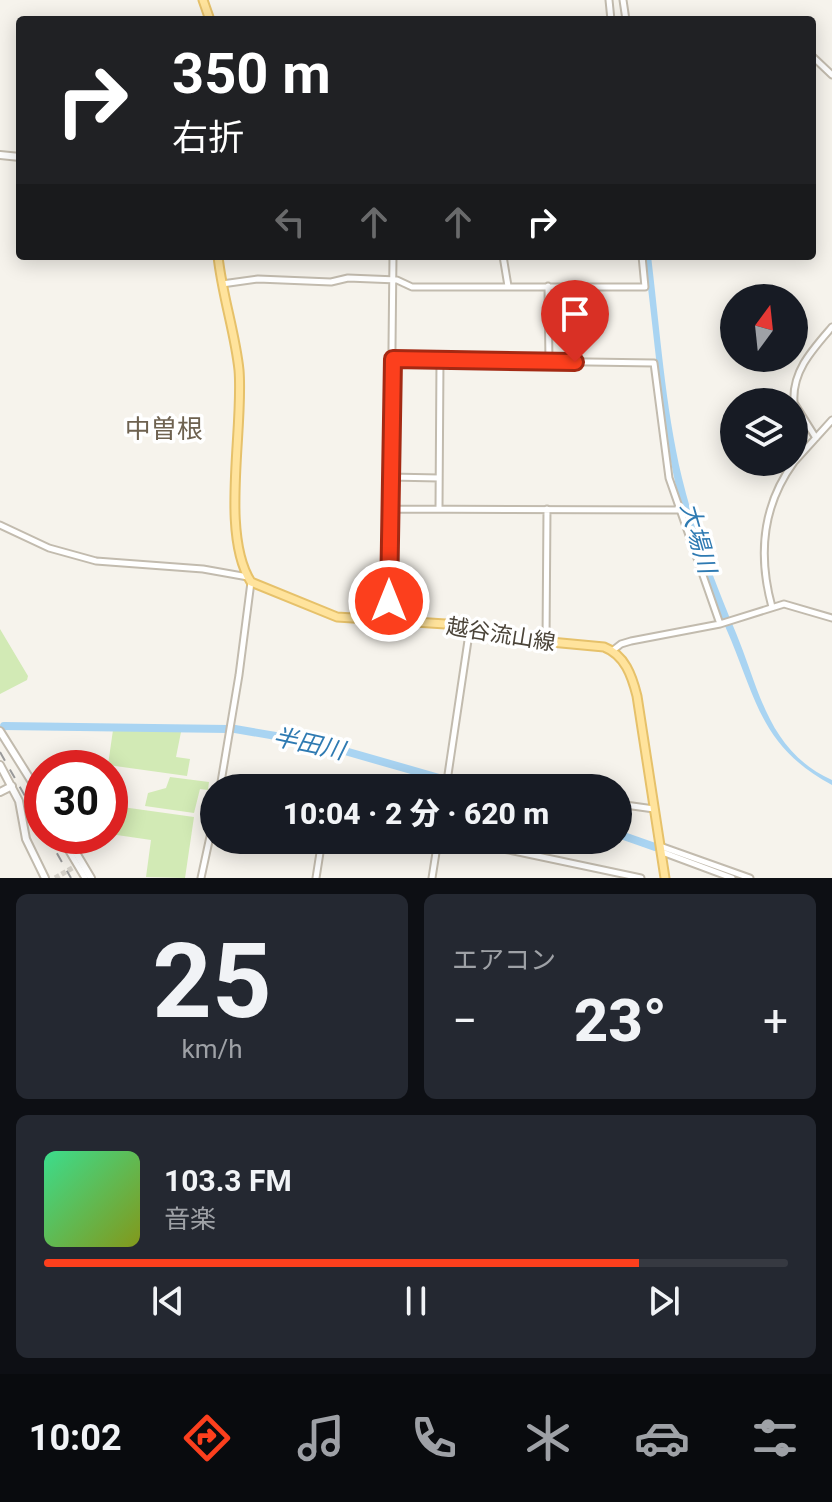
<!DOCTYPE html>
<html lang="ja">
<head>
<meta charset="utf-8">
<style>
	body { margin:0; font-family:Roboto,"Noto Sans JP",sans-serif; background:#242831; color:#f1f3f6; height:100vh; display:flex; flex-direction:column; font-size:30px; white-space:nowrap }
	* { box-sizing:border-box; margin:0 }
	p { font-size:26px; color:#9ea1a6 }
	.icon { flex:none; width:44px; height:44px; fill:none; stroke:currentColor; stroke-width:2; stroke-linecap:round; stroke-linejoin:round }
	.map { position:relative; height:878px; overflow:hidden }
	.panel { display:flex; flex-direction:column; gap:16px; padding:16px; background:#0d0f14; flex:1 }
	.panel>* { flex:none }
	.top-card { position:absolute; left:16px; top:16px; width:800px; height:244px; border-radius:8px; box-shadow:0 4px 20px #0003; background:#202124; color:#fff; overflow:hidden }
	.needle { width:52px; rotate:15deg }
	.tools { position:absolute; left:720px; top:284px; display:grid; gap:16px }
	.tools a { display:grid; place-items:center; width:88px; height:88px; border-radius:50%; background:#171b24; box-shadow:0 4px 20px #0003; font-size:40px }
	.speed { position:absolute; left:24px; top:750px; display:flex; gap:16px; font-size:40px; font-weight:700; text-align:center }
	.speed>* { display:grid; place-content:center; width:104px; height:104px; border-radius:50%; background:#171b24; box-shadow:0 4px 20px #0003; line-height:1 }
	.speed .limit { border:12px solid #d22; background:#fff; color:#111 }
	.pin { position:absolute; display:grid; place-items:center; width:68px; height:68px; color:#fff; margin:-82px -34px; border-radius:50% 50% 50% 0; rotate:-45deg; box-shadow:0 0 8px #0007 }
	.pin .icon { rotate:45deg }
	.me { position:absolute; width:88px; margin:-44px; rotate:0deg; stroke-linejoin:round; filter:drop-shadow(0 0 6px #0008) }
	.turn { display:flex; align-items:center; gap:28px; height:168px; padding:0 24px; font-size:36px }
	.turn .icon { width:104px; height:104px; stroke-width:2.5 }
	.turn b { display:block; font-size:56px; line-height:68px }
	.lanes { display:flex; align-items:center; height:76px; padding:0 24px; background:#0003; justify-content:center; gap:40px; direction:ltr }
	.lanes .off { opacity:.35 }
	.big { font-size:60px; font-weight:800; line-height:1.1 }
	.panel .widget { flex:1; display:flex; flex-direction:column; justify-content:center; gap:12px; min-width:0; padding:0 28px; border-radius:12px; background:#242831 }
	.panel .dial { align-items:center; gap:0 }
	.dial b { font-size:104px; line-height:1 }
	.song { display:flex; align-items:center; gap:24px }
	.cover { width:96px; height:96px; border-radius:12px; background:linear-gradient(135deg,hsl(150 70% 55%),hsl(70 70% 35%)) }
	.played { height:8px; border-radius:4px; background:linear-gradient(90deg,#fc3f1d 80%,#363941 80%) }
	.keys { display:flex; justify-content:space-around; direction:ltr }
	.heat { display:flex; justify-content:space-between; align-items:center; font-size:44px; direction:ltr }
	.panel .tiles { flex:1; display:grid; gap:16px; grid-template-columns:1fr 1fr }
	.widget:last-child { grid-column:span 2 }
	.trip { position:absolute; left:200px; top:774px; width:432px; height:80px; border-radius:40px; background:#171b24; box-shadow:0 4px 20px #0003; font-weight:800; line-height:80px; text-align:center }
	.tabs { display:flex; height:128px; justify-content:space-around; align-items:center; background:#090b0e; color:#9ea1a6 }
	.tabs .icon { width:56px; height:56px }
	.tabs .selected { color:#fc3f1d }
	.tabs b { font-size:36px; color:#f1f3f6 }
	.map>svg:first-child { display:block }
	.green { fill:#d2eab5 }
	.water { fill:#a9d4f2 }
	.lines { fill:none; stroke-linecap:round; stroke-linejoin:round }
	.stream { stroke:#a9d4f2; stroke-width:2 }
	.river { stroke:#a9d4f2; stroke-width:8 }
	.minor-tunnel { stroke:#d4d0c8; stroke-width:5; stroke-dasharray:5 2.5; stroke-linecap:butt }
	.minor-casing { stroke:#c2bbae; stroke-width:9 }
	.tertiary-casing { stroke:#c2bbae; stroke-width:10 }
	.primary-casing { stroke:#e6c16a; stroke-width:11 }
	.minor { stroke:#fff; stroke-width:5 }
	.tertiary { stroke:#fff; stroke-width:6 }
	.primary { stroke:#ffe39c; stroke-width:7 }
	.rail { stroke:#9a9a9a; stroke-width:2; stroke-dasharray:10 10; stroke-linecap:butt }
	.route-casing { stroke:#a42913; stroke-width:20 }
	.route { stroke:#fc3f1d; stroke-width:14 }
	.labels { text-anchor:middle; stroke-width:7; stroke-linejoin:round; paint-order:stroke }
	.street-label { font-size:22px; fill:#4b4439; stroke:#fff }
	.water-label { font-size:24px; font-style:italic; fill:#2e7ab2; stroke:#fff }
	.quarter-label { font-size:26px; fill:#6e6250; stroke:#fff }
</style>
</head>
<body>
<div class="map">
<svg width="832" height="878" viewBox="0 0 832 878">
	<rect width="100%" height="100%" fill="#f6f3ec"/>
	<!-- green -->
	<path class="green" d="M0 629 28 676 27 680 0 694Z
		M113 730 181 732 176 757 190 759 187 776 108 765Z
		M170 777 209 782 208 790 200 789 194 813 145 806 148 793 166 788Z
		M115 806 194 817 185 878 146 877 151 840 110 834Z"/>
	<!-- water -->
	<path class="water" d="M644 256H651C660 330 665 406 682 478 695 532 715 582 736 633 760 691 768 751 832 780V785C764 748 758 706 731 640 712 595 692 550 680 503 660 422 655 338 644 256Z"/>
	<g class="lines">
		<!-- stream -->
		<path class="stream" d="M607 20V17"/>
		<!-- river -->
		<path class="river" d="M4 726 228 729
			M235 729 317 743 474 788
			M618 834 655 847
			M674 853 740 878"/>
		<!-- minor-tunnel -->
		<path class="minor-tunnel" d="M55 878 74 867"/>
		<defs>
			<path id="minor" d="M609 0 611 20
				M623 0 626 20
				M812 56 832 75
				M503 256 508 286
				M222 284 258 279 331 282 348 278 397 280 412 287H645L642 256
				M548 286 549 362
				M393 359 654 363 669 478 720 624
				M794 402C792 371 813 349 832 327
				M794 403 816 438
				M794 462 832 420
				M390 477 439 478
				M439 508 440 360
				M389 509 680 510
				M0 525 49 548 96 561 203 569 248 577
				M772 607C758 556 762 506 794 462
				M389 620 393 256
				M546 641 547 509
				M612 651 621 644 631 641 720 624 784 604 832 618
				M448 777 485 787 497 784 517 788
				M220 788 239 675 251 582
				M446 788 470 627
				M618 804 654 809
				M60 836 85 878
				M440 840 509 850 641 878
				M660 846 750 878
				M662 852 732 878
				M201 878 214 818
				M316 878 322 840
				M432 878 438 840"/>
			<path id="tertiary" d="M0 155 20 157
				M0 731 42 798
				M0 765 19 801 26 839 45 878
				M0 792 12 786
				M66 836 91 878"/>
			<path id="primary" d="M203 0 210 20
				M218 256C222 295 235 332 239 370 244 428 220 534 251 582L337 617 461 625 529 640 604 647C625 655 632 676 637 696L665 878"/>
		</defs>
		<!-- minor casing -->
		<use href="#minor" class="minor-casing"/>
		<!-- tertiary casing -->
		<use href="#tertiary" class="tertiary-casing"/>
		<!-- primary casing -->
		<use href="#primary" class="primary-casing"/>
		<!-- minor -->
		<use href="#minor" class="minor"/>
		<!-- tertiary -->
		<use href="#tertiary" class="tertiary"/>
		<!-- primary -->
		<use href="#primary" class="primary"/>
		<!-- rail -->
		<path class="rail" d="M0 752 42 826
			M47 836 71 878"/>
	</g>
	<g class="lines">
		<defs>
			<path id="route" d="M389 601 393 359 575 362"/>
		</defs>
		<!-- route casing -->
		<use href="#route" class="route-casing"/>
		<!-- route -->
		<use href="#route" class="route"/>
	</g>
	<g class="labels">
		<!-- street labels -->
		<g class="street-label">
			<text transform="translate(501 634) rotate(9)" y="8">越谷流山線</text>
		</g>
		<!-- water labels -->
		<g class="water-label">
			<text transform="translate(698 538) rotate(74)" y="8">大場川</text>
			<text transform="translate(309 744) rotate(12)" y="8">半田川</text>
		</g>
		<!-- quarter labels -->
		<g class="quarter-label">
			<text x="164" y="438">中曽根</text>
		</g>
	</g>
</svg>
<div class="tools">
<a><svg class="needle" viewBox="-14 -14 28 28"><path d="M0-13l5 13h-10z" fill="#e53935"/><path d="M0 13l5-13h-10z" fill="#9ea1a6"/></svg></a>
<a><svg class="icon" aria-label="layers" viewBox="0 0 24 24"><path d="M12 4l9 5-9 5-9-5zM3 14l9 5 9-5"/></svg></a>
</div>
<div class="speed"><div class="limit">30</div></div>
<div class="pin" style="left:575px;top:362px;background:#d93025"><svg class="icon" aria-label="arrive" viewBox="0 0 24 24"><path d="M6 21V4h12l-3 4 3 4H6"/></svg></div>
<svg class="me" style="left:389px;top:601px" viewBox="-20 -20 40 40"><circle r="17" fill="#fc3f1d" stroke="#fff" stroke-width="3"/><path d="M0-11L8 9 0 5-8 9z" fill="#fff"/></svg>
<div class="trip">10:04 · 2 分 · 620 m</div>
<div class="top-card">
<div class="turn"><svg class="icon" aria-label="right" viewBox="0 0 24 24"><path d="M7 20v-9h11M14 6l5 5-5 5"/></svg><div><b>350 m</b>右折</div></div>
<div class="lanes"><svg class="icon off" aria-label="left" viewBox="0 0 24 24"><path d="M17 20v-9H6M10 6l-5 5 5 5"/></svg><svg class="icon off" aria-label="ahead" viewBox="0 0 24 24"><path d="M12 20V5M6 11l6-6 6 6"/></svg><svg class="icon off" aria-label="ahead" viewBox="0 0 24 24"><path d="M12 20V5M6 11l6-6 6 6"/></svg><svg class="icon" aria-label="right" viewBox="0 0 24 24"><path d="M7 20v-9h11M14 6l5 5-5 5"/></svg></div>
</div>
</div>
<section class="panel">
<div class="tiles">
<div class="widget dial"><b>25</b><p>km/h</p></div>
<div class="widget"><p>エアコン</p>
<div class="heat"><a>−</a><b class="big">23°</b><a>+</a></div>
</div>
<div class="widget">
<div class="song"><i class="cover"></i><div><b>103.3 FM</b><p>音楽</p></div></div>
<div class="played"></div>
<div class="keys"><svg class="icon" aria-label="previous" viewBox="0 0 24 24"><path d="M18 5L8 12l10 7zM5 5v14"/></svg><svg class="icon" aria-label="pause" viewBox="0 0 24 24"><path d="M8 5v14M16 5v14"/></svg><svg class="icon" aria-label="next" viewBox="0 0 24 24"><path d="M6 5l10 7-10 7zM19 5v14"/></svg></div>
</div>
</div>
</section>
<nav class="tabs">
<b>10:02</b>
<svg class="icon selected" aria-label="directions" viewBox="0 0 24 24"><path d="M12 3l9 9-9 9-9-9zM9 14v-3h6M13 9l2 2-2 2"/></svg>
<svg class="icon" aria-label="music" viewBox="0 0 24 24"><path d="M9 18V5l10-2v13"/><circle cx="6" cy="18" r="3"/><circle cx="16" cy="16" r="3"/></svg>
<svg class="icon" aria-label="phone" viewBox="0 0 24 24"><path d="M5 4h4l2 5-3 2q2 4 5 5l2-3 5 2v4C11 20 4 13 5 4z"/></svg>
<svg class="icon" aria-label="climate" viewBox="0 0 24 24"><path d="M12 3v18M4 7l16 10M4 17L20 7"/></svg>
<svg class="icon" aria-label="car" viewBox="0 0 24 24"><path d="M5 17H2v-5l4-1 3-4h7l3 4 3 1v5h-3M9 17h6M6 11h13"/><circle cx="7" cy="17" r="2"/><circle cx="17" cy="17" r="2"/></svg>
<svg class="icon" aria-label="filters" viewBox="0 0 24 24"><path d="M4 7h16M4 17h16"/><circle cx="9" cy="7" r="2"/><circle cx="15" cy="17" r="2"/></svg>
</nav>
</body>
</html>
